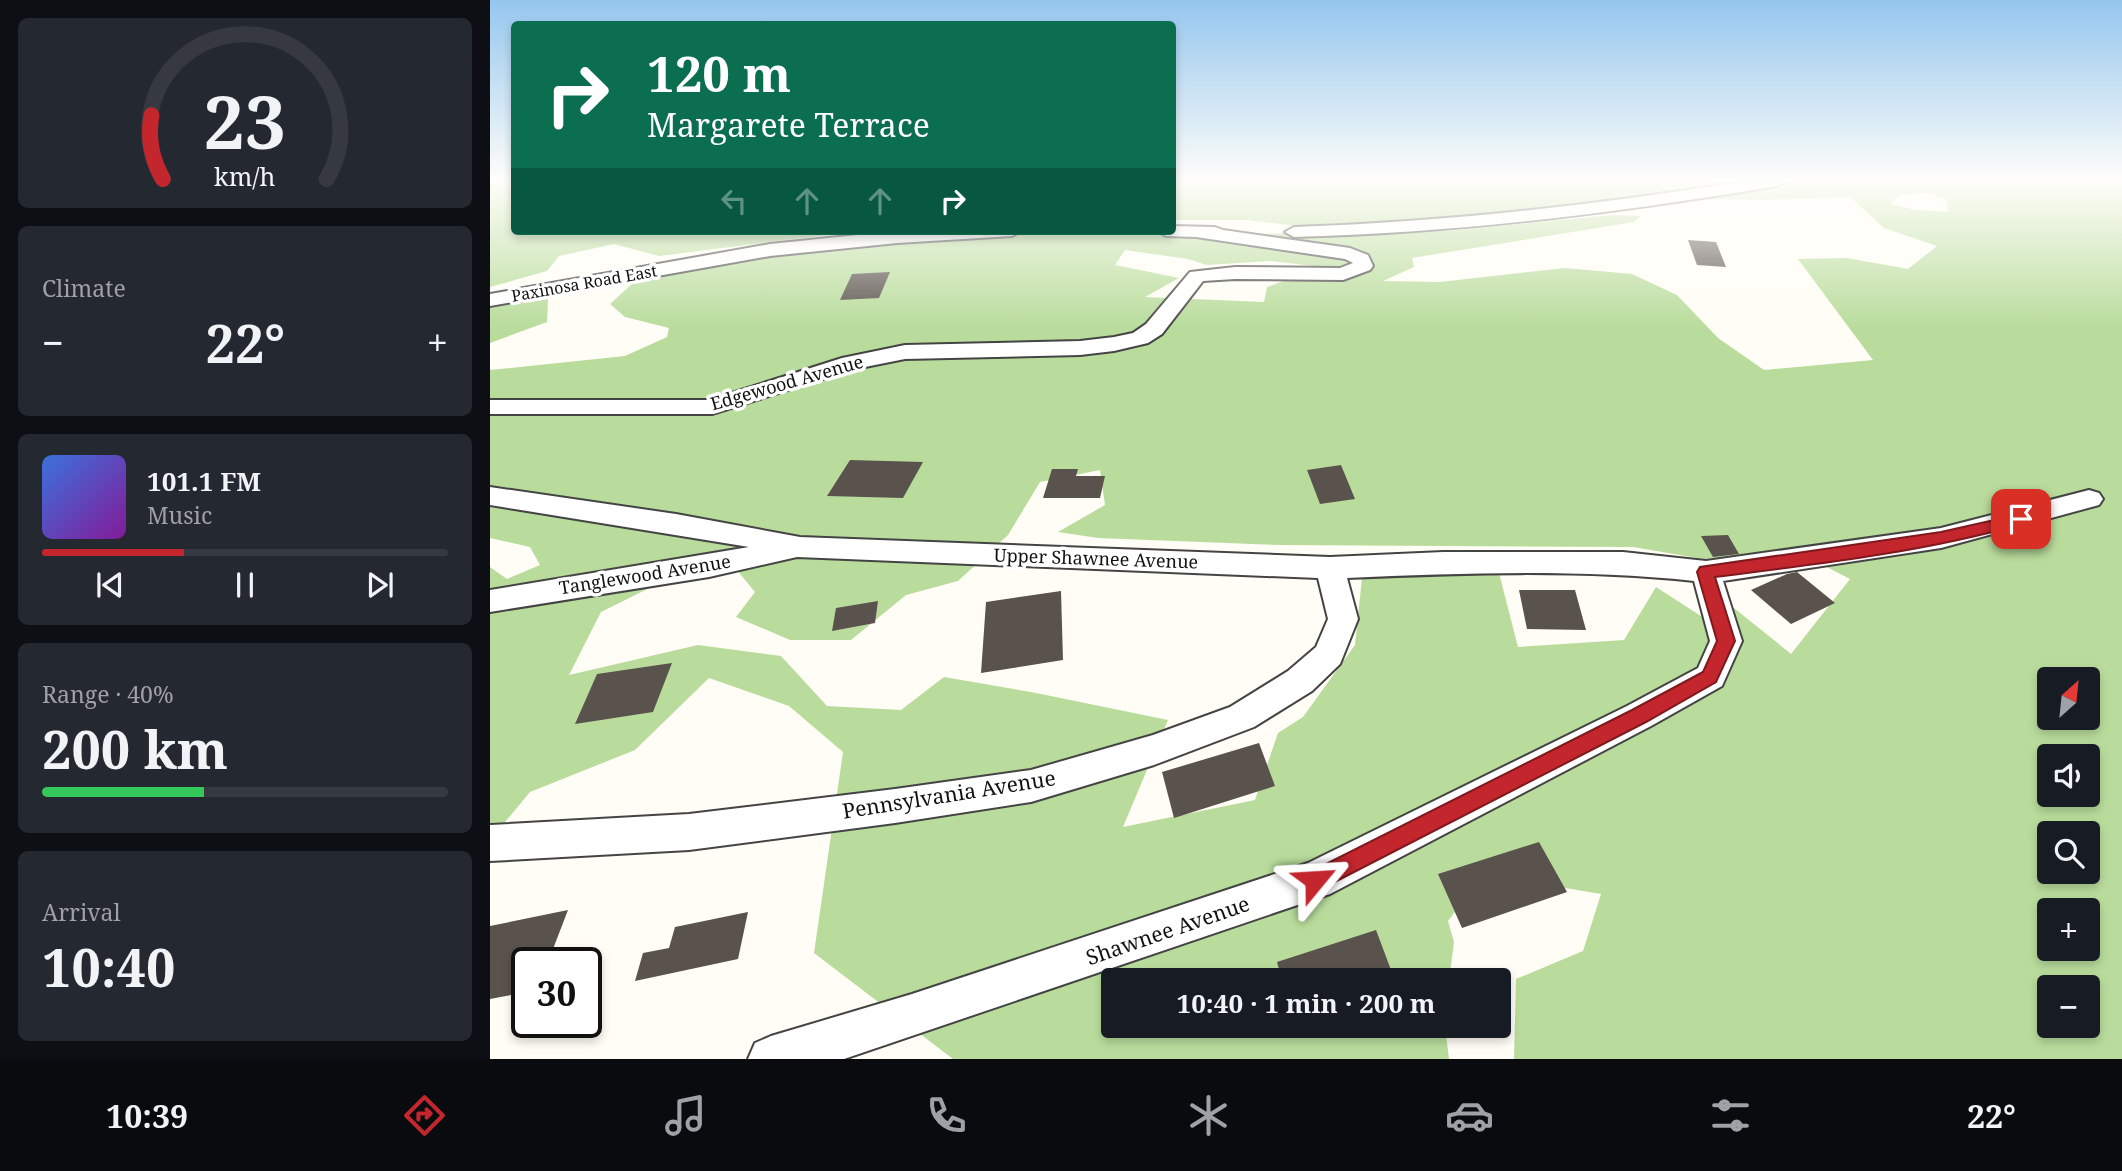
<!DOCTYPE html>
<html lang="en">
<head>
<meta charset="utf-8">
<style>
	body { margin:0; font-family:"Noto Serif",serif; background:#242831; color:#f1f3f6; height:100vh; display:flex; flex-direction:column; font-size:26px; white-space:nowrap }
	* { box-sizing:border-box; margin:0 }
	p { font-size:23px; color:#9ea1a6 }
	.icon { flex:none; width:38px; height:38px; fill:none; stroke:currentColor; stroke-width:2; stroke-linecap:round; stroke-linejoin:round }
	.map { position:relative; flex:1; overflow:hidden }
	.sheet { display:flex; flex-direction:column; gap:18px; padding:18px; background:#0d0f14; width:490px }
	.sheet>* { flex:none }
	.hud { position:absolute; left:21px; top:21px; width:665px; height:214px; border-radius:7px; box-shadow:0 4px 10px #0003; background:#0b6e4f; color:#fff; overflow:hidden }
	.needle { width:46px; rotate:27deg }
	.buttons { position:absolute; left:1547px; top:667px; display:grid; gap:14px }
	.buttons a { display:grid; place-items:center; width:63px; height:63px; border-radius:7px; background:#171b24; box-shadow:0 4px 10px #0003; font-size:35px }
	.speed { position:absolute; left:21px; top:947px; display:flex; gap:14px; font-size:35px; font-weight:700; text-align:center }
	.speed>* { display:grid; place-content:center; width:91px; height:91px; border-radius:50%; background:#171b24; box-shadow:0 4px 10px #0003; line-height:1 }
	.speed .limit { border:4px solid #111; border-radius:10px; background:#fff; color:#111 }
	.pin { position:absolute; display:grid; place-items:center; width:60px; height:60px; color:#fff; margin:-30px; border-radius:14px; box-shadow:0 4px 10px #0006 }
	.me { position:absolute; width:77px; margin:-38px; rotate:63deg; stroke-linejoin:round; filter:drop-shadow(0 0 5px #0008) }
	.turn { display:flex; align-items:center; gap:24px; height:147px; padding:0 21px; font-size:32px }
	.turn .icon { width:91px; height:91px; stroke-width:2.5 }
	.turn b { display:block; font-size:49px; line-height:60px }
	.lanes { display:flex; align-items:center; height:66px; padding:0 21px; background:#0003; justify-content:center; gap:35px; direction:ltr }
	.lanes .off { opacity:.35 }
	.big { font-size:52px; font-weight:700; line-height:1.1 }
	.sheet .widget { flex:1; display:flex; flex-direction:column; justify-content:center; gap:10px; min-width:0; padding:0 24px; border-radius:10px; background:#242831 }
	.sheet .dial { align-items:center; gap:0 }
	.dial svg { height:182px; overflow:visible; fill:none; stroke:#363941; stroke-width:7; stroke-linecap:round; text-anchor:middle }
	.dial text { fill:#f1f3f6; stroke:none }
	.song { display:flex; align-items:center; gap:21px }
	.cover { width:84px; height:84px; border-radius:10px; background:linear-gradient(135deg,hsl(220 70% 55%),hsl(290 70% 35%)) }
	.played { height:7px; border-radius:4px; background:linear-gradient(90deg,#c4262e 35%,#363941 35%) }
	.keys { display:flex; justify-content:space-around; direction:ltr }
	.heat { display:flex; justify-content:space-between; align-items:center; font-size:38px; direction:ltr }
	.charge { height:10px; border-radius:5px; background:linear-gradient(90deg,#34c759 40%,#363941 0) }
	.trip { position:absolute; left:611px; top:968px; width:410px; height:70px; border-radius:7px; background:#171b24; box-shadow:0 4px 10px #0003; font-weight:700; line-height:70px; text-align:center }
	.tabs { display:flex; height:112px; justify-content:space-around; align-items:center; background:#090b0e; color:#9ea1a6 }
	.tabs .icon { width:49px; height:49px }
	.tabs .current { color:#c4262e }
	.tabs b { font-size:32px; color:#f1f3f6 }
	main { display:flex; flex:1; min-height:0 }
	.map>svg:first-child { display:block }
	.forest { fill:#b9dc9c; fill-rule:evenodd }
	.building { fill:#5a524d }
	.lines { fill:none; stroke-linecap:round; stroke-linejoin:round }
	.minor-casing { stroke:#444; stroke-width:4 }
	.minor { fill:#fff; fill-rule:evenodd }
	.route { fill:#c4262e; stroke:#7f191e; stroke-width:2 }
	.labels { text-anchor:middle; stroke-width:7; stroke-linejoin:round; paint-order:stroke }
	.far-street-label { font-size:16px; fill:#111; stroke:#fff }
	.street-label { font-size:18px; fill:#111; stroke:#fff }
	.near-street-label { font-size:21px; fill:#111; stroke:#fff }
</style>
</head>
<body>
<main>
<section class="sheet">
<div class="widget dial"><svg viewBox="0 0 100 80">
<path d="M14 69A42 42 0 1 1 86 69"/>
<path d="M14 69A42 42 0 0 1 9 41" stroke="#c4262e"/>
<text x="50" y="56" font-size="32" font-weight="700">23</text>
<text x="50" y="72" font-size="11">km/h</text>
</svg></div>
<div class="widget"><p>Climate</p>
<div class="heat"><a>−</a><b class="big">22°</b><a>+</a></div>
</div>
<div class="widget">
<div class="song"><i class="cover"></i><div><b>101.1 FM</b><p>Music</p></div></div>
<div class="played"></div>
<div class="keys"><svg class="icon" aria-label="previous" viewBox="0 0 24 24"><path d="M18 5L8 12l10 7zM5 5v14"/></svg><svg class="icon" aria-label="pause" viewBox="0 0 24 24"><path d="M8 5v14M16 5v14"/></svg><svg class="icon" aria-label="next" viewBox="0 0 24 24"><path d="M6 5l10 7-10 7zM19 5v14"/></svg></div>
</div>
<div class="widget"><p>Range · 40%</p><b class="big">200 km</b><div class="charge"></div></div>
<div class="widget"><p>Arrival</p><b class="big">10:40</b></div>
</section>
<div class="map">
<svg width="1632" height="1059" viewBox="0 0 1632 1059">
	<rect width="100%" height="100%" fill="#fffdf5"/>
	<!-- forest -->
	<path class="forest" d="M0 181H24V231H366L169 256 124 244 69 256 57 271 0 287Z
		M683 181H1632V1059H1024L1026 979 1093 951 1111 894 1004 876 982 889 958 921 964 942 959 980H623V1026H955L959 1059H463L324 953 353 752 299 706 219 678 145 750 40 792 0 840V567L17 579 50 565 40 547 0 538V370L135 356 177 337 179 328 135 317 120 304 143 283 196 268 325 248 550 232 701 235 957 231 1123 215 1151 216 1144 222 922 258 924 267 893 281 950 282 1075 268 1142 274 1187 295 1228 338 1274 370 1383 360 1308 259 1357 258 1418 269 1447 246 1394 228 1360 197 1274 200 1208 199 918 224 809 226 757 220H683ZM1439 193 1456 199 1459 212 1425 210 1401 204 1409 195ZM635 250 698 259 717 265 780 261 832 267 777 287 774 302 655 297 689 278 625 265ZM610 470 615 505 568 532 608 538 789 545 1143 547 1213 559 1306 551 1360 579 1301 654 1244 608 1214 618 1166 587 1134 640 1028 647 1009 573 872 578 865 645 813 717 788 733 765 800 633 827 678 720 546 693 454 677 411 710 337 706 291 656 208 645 79 675 111 612 232 552 265 592 246 617 300 640H361L416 595 468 581 518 535 550 482ZM1559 679H1598V718H1559ZM1559 756H1598V794H1559ZM1559 833H1598V872H1559ZM1559 910H1598V948H1559ZM1559 987H1598V1026H1559Z
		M58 298 57 322 0 343V307Z"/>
	<!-- building -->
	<path class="building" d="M1198 240 1226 242 1236 267 1207 265Z
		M400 272 389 298 350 300 362 274Z
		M360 460 433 462 413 498 337 496Z
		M851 465 865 499 830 504 817 470Z
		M562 469H588L586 476H615L610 498H553Z
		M1238 535 1249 554 1223 557 1211 536Z
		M1307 572 1345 603 1301 624 1261 590 1297 574Z
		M1029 590H1085L1096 630 1037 629Z
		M571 591 573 660 491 673 496 602Z
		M388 601 385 623 342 631 346 608Z
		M182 663 163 712 85 724 107 674Z
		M769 743 785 786 684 818 672 772Z
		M1049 842 1077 892 972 928 948 874Z
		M78 910 58 962H37V992L0 999V926Z
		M258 912 248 959 145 981 153 953 179 948 185 927Z
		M886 930 901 970 870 980H792L787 962Z"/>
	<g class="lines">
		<defs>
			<path id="minor" d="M1256 181H1295L1287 186C1127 213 967 233 804 237L795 232 804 227C956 222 1106 205 1256 181Z
				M682 226 725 227 733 230 860 248 878 255 883 266 880 270 853 280 745 279 713 281 672 334 658 343 624 351 590 355 415 359 365 369 222 414H0V400H220L352 358 415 345 590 341 624 337 643 333 656 324 700 272 745 267 850 268 863 263 855 259 706 237 676 236 667 231H682Z
				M407 231H531L522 236 407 243 280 256 0 306V294L280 244Z
				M0 487 186 514 310 537 840 557 953 552H1133L1216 561 1451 528 1599 490 1609 493 1613 499 1609 505 1451 548 1233 581 1252 641 1232 686 1161 726 840 894 354 1059H258L265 1043 281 1036 422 994 818 863 1137 706 1208 668 1220 641 1204 581C1089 569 973 573 857 578L868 619 850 664 822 691 764 727 664 765 541 802 405 823 199 850 0 861V825L199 814 405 789 541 770 663 735 740 707 798 671 826 647 838 619 828 578 307 557 219 577 0 612V590L259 547 0 505Z"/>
		</defs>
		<!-- minor casing -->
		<use href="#minor" class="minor-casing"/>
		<!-- minor -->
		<use href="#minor" class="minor"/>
	</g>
	<!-- sky -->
	<linearGradient id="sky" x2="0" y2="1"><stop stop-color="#95c6ee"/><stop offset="0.55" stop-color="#fffefa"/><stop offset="1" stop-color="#fffefa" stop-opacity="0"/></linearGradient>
	<rect width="1632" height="329" fill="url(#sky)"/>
	<!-- route -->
	<path class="route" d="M1531 514 1536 515 1539 519 1536 523C1435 552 1329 564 1225 577L1245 641 1226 682 1156 722 833 888 825 891 818 888 814 880 818 873 1142 710 1213 672 1227 641 1207 572 1210 567 1451 532Z"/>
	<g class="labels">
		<!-- far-street labels -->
		<g class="far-street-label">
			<text transform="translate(94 283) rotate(-10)" y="6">Paxinosa Road East</text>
		</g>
		<!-- street labels -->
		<g class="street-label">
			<text transform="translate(297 383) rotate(-16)" y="6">Edgewood Avenue</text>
			<text transform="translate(606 559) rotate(2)" y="6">Upper Shawnee Avenue</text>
			<text transform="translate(155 575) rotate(-9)" y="6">Tanglewood Avenue</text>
		</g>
		<!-- near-street labels -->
		<g class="near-street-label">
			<text transform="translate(459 795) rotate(-9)" y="7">Pennsylvania Avenue</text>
			<text transform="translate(678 931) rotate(-19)" y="7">Shawnee Avenue</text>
		</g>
	</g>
</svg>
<div class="buttons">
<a><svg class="needle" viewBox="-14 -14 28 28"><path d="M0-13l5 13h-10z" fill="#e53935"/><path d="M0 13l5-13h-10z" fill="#9ea1a6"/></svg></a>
<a><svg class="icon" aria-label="sound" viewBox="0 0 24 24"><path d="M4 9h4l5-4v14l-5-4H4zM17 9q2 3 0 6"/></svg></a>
<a><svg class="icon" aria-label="search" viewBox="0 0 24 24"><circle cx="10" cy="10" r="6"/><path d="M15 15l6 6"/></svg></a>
<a>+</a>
<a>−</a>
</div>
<div class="speed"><div class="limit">30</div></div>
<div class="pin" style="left:1531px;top:519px;background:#d93025"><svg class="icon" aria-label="arrive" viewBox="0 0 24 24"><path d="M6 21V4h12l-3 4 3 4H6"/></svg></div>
<svg class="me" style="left:825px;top:880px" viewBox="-20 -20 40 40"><path d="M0-17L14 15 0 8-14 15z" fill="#c4262e" stroke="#fff" stroke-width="4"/></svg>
<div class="trip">10:40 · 1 min · 200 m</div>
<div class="hud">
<div class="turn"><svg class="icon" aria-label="right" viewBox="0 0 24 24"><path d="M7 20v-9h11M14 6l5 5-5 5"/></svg><div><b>120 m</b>Margarete Terrace</div></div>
<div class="lanes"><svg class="icon off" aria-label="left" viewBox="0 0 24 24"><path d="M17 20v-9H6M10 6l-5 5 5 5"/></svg><svg class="icon off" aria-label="ahead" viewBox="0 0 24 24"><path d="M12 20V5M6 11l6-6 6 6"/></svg><svg class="icon off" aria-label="ahead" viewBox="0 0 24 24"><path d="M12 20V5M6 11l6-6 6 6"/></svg><svg class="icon" aria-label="right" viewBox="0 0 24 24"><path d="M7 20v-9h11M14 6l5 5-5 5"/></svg></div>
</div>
</div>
</main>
<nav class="tabs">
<b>10:39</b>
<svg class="icon current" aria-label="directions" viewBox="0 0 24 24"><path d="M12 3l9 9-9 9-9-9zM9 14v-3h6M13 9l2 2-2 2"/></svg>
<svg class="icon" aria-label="music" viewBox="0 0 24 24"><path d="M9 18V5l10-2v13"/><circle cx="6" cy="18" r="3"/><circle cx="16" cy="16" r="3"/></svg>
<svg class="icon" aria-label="phone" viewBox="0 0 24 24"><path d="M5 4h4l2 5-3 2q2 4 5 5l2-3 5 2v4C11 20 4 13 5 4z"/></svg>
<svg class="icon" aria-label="climate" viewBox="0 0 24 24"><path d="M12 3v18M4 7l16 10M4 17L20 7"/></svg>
<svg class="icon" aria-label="car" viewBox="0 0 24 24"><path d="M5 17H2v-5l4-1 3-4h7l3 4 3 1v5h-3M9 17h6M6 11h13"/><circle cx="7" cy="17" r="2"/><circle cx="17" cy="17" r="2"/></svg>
<svg class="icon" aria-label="filters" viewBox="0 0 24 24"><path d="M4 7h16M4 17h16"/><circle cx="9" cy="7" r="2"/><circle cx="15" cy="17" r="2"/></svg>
<b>22°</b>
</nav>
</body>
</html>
